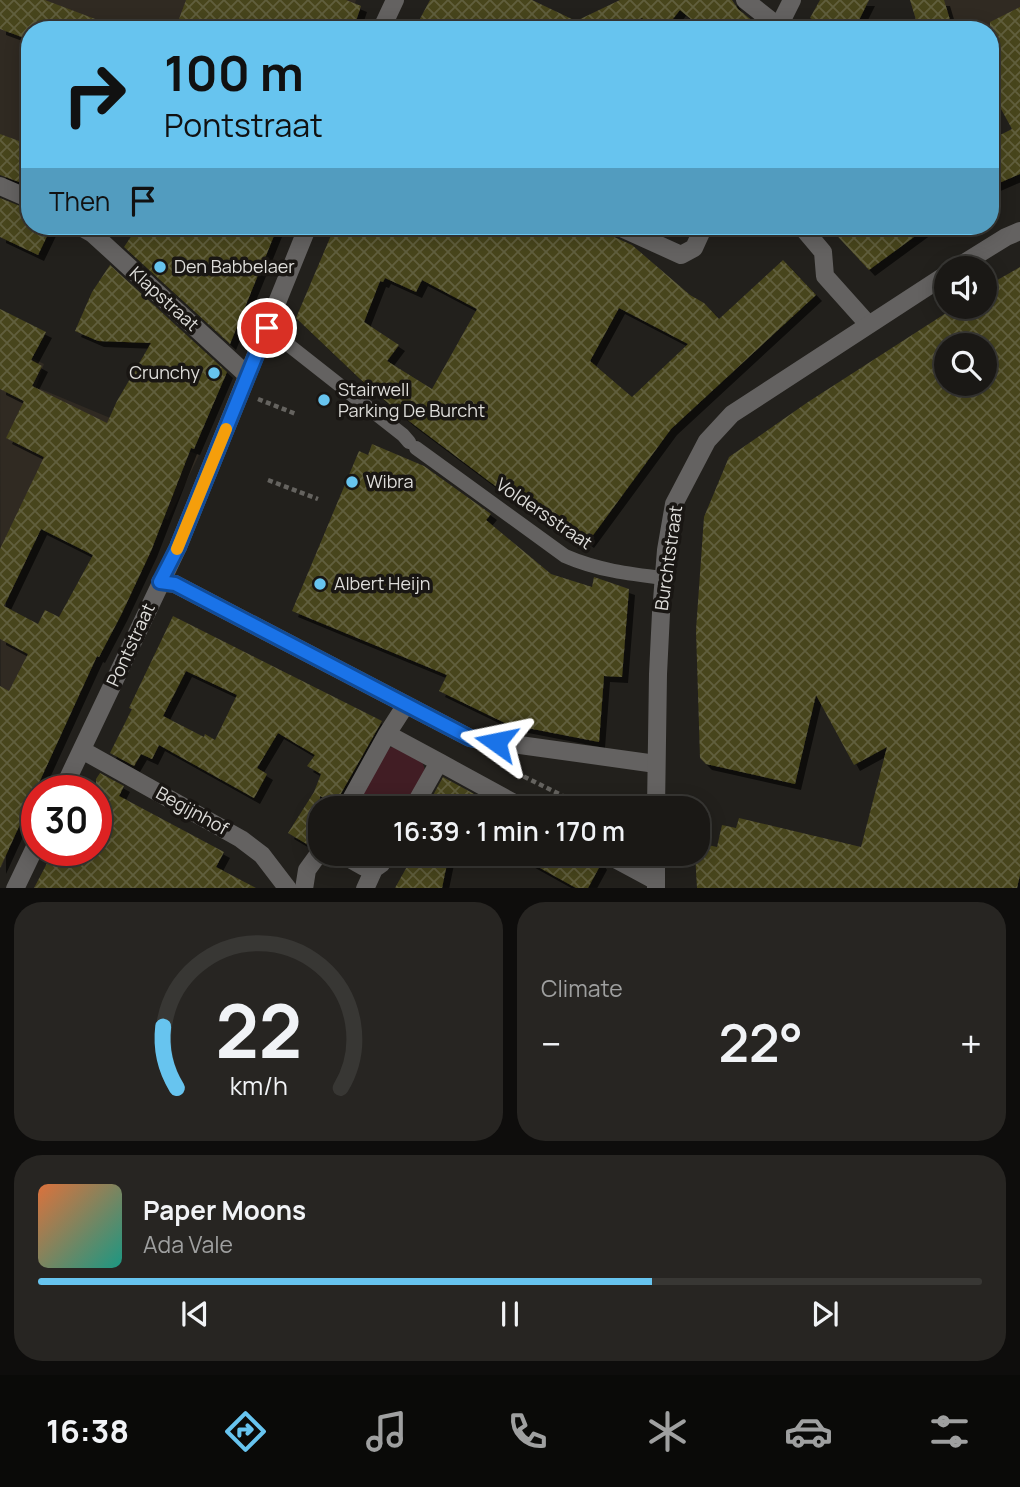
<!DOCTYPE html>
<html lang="en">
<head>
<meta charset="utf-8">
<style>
	body { margin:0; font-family:Manrope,sans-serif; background:#272522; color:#f1f3f6; height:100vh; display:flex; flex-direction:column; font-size:26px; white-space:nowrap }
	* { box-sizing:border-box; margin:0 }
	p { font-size:23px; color:#9fa0a0 }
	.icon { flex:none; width:38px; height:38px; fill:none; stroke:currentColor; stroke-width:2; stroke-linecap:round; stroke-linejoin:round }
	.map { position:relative; height:888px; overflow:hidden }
	.details { display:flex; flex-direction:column; gap:14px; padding:14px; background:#0e0d0c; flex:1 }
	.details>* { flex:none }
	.guide { position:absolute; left:21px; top:21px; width:978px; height:214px; border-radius:28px; box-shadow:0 4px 18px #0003,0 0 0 2px #383734; background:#67c4ef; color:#111; overflow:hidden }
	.controls { position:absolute; left:934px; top:256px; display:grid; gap:14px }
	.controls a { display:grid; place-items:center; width:63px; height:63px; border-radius:50%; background:#1a1815; box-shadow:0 4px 18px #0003,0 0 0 2px #383734; font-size:35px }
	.speed { position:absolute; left:21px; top:775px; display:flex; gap:14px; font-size:35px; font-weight:700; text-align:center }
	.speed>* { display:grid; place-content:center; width:91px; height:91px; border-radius:50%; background:#1a1815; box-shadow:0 4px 18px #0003,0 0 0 2px #383734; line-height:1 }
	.speed .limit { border:10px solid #d22; background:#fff; color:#111 }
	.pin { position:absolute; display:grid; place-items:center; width:60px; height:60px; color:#fff; margin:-30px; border:4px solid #fff; border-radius:50%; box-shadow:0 2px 7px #0007 }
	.me { position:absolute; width:77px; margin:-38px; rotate:282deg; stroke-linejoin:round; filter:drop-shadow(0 0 5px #0008) }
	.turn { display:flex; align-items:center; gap:24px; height:147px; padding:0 28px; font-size:32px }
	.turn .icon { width:91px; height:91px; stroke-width:2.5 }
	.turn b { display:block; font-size:49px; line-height:60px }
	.then { display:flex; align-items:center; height:66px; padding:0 28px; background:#0003; gap:14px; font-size:26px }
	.big { font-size:52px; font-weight:600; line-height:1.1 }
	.details .widget { flex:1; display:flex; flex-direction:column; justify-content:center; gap:10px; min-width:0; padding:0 24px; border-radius:28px; background:#272522 }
	.details .dial { align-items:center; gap:0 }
	.dial svg { height:182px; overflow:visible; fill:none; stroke:#383734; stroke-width:7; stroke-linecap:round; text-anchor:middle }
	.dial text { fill:#f1f3f6; stroke:none }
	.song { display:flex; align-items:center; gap:21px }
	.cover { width:84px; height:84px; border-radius:10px; background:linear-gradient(135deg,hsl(20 70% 55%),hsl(170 70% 35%)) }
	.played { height:7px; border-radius:4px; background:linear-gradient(90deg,#67c4ef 65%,#383734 65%) }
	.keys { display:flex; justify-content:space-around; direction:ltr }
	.heat { display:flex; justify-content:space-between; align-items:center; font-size:38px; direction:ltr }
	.details .tiles { flex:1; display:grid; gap:14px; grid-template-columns:1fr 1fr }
	.widget:last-child { grid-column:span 2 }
	.trip { position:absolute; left:308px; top:796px; width:402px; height:70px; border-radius:28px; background:#1a1815; box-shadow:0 4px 18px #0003,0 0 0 2px #383734; font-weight:600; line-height:70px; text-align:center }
	.tabs { display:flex; height:112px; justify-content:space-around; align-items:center; background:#0a0a08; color:#9fa0a0 }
	.tabs .icon { width:49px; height:49px }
	.tabs .on { color:#67c4ef }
	.tabs b { font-size:32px; color:#f1f3f6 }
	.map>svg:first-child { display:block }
	.built { fill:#302a22 }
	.green { fill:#411d24 }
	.building { fill:url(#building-cross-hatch); fill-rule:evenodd; filter:url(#shadow) }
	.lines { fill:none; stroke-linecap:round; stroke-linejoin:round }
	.path { stroke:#65635f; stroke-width:4.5; stroke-dasharray:5 3.5; stroke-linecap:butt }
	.service { stroke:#646261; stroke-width:14 }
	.pedestrian { stroke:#646261; stroke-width:18 }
	.minor { stroke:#646261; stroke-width:18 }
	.tertiary { stroke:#646261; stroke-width:18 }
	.route-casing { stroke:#114b97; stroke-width:18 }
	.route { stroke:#1a73e8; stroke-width:12 }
	.slow { stroke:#f59e0b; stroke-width:12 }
	.poi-dot { fill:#67c4ef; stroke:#191613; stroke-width:2.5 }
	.labels { text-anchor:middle; stroke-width:7; stroke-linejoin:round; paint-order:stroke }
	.poi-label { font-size:18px; fill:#deddda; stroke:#191613; text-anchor:start }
	.street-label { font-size:18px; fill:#deddda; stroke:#191613 }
</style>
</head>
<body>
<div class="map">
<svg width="1020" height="889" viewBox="0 0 1020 889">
	<defs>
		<pattern id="building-cross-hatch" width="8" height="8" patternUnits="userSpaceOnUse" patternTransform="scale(1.75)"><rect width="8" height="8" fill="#47441d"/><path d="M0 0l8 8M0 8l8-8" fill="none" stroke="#615f3d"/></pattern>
		<filter id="shadow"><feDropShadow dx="6" dy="6" stdDeviation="0" flood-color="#0009"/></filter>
	</defs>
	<rect width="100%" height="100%" fill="#22201c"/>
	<!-- built -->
	<path class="built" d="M0 0H356L355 3 361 6 351 30H30V186L0 171Z
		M910 0H1020V59L990 30H919Z
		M0 342 44 364 36 387 199 455 168 520 65 478 1 610 94 653 1 868Z"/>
	<!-- green -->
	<path class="green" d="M396 746C409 753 424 756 425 772L405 808H354L385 754 389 748Z"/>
	<!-- building -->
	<path class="building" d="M0 0H45L119 28 118 30H30V40L0 29Z
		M186 0H346L361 6 353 30H175Z
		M430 0H532L576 21 620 0H732L738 9 764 30H704L680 10 664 30H657L642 18 617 30H414Z
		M820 0H869L854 30H833L810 18Z
		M910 0H944L953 30H919Z
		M1020 7V174L990 187V140L1012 129 990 89V22Z
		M0 134 30 145V186L0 175Z
		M0 198 30 210V226H52L38 255 0 237Z
		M138 226H278L230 344 124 247Z
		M335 226H606L612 236 632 245 690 295 704 303 719 319 783 260 816 295 671 429 588 542 512 486 506 494 409 421 359 378 296 318ZM385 278 416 292 422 280 477 309 432 389 387 361 399 345 364 322 380 281 383 282ZM619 308 688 344 632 397 590 361Z
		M828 226H929L869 270Z
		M110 265 227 372 194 449 191 448 151 551 121 615 99 657 97 656 0 868V686L9 691 28 654 0 639V549L44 457 6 438 24 401 0 389V309L46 332 31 360 42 366 32 386 107 423 117 401 151 343 98 341 75 331 92 292ZM41 529 93 555 59 617 45 610 38 624 4 606Z
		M1020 267V875L1017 888H697L695 854H701L704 844 717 847 722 825 736 828 739 818 861 847 887 747 854 765 816 695 795 784 706 764 700 758 696 630 704 517 729 457 808 402 957 306H985V287ZM947 345H985V383H947Z
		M372 444 424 466 491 514 486 520 551 574 592 587 594 577 629 589 622 677 604 676 599 742 507 724 439 691 447 675 292 611 359 451 368 455Z
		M173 616 382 721 335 804 320 796V841L310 846 288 833 314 792 321 774 307 766 315 755 278 733 257 768 267 774 254 798 159 745 152 759 141 754 134 766 110 753 132 709 129 708ZM186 671 237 695 215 740 205 734 204 737 163 716Z
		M100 773 124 786 119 796 224 852 216 867 256 888H34L54 850H96V779Z
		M443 777 500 808H426Z
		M414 854H449L442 888H395Z
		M515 854H595L601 864 588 888H576Z"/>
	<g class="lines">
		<!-- path -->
		<path class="path" d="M258 399 296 414
			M268 480 318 499
			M501 765 587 808"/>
		<!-- service -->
		<path class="service" d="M267 328 403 435 409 442
			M416 448 565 556C597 570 629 574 664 578"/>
		<!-- pedestrian -->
		<path class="pedestrian" d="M745 0 778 26
			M777 30 792 0
			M0 186 30 199
			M79 226 93 234 247 375
			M617 226 681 255 694 248 704 226
			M801 226 823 252 825 276 868 324
			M387 734 439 762 413 808
			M439 762 523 808
			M346 808 387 734 405 706
			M341 854 364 867 374 869 381 864 387 854
			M606 854 656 881
			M304 889 307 870 320 852
			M365 889 374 869"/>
		<!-- minor -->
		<path class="minor" d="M381 30 395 0
			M160 582 175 584 470 738 656 764
			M82 750 241 839 262 855 288 889
			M62 791 178 547 308 226
			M15 889 37 843"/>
		<!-- tertiary -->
		<path class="tertiary" d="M956 268 1006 237 1020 231
			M656 808 658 674 661 613 666 550 674 504 707 441 732 414 947 274
			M656 889V854"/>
	</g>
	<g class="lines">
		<defs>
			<path id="route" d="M267 328 178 547 160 582 175 584 470 738 496 742"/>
		</defs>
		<!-- route casing -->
		<use href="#route" class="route-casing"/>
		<!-- route -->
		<use href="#route" class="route"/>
		<!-- slow -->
		<path class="slow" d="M177 549 226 429"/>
	</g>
	<!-- markers -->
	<g class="poi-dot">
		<circle cx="160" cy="267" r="7"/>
		<circle cx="214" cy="373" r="7"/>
		<circle cx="324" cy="400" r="7"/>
		<circle cx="352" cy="482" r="7"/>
		<circle cx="320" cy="584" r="7"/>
	</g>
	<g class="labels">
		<!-- poi labels -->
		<g class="poi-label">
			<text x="174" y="273">Den Babbelaer</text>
			<text x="200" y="379" text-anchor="end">Crunchy</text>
			<text x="338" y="396">Stairwell<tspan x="338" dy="21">Parking De Burcht</tspan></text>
			<text x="366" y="488">Wibra</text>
			<text x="334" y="590">Albert Heijn</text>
		</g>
		<!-- street labels -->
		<g class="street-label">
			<text transform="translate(164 299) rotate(42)" y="6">Klapstraat</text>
			<text transform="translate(544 514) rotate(34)" y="6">Voldersstraat</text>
			<text transform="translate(669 558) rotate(-82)" y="6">Burchtstraat</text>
			<text transform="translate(131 645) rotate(-65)" y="6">Pontstraat</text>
			<text transform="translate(192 811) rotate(29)" y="6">Begijnhof</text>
		</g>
	</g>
</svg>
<div class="controls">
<a><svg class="icon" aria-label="sound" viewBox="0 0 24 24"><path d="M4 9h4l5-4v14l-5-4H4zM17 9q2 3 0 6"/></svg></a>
<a><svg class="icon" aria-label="search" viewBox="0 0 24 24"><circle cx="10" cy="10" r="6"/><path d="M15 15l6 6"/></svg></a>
</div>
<div class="speed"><div class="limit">30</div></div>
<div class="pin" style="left:267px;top:328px;background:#d93025"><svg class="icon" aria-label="arrive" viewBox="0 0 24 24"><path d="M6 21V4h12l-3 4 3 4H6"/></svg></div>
<svg class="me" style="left:496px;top:742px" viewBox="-20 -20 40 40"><path d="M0-17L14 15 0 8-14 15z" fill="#1a73e8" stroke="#fff" stroke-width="4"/></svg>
<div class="trip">16:39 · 1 min · 170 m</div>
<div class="guide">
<div class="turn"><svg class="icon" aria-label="right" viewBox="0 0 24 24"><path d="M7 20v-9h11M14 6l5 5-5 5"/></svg><div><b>100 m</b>Pontstraat</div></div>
<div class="then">Then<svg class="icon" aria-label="arrive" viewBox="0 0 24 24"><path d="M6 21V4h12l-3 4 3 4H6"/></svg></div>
</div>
</div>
<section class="details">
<div class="tiles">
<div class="widget dial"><svg viewBox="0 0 100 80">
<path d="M14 69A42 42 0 1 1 86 69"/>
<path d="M14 69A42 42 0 0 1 8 42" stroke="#67c4ef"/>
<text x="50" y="56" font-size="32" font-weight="700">22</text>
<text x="50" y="72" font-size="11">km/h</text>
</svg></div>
<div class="widget"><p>Climate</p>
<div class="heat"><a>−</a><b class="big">22°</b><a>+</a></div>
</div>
<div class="widget">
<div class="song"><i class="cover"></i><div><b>Paper Moons</b><p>Ada Vale</p></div></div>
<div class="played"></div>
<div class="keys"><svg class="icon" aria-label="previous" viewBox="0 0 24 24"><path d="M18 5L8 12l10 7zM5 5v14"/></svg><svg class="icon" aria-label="pause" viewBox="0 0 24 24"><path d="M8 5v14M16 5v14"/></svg><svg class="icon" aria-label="next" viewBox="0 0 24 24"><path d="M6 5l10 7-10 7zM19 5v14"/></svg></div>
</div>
</div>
</section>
<nav class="tabs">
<b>16:38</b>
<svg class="icon on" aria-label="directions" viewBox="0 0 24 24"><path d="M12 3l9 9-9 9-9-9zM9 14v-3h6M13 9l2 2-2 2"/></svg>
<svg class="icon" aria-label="music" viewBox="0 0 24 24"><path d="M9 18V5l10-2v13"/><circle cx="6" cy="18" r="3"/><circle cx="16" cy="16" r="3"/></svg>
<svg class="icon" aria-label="phone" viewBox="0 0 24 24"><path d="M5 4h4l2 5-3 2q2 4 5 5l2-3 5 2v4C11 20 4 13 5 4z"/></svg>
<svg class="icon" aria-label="climate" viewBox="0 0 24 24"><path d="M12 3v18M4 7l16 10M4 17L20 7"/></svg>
<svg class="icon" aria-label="car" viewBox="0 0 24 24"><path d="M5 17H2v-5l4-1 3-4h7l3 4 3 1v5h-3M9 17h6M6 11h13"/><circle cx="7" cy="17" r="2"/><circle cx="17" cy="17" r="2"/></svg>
<svg class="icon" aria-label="filters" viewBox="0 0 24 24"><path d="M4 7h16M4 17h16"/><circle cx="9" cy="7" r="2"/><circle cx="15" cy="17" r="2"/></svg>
</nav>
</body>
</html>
